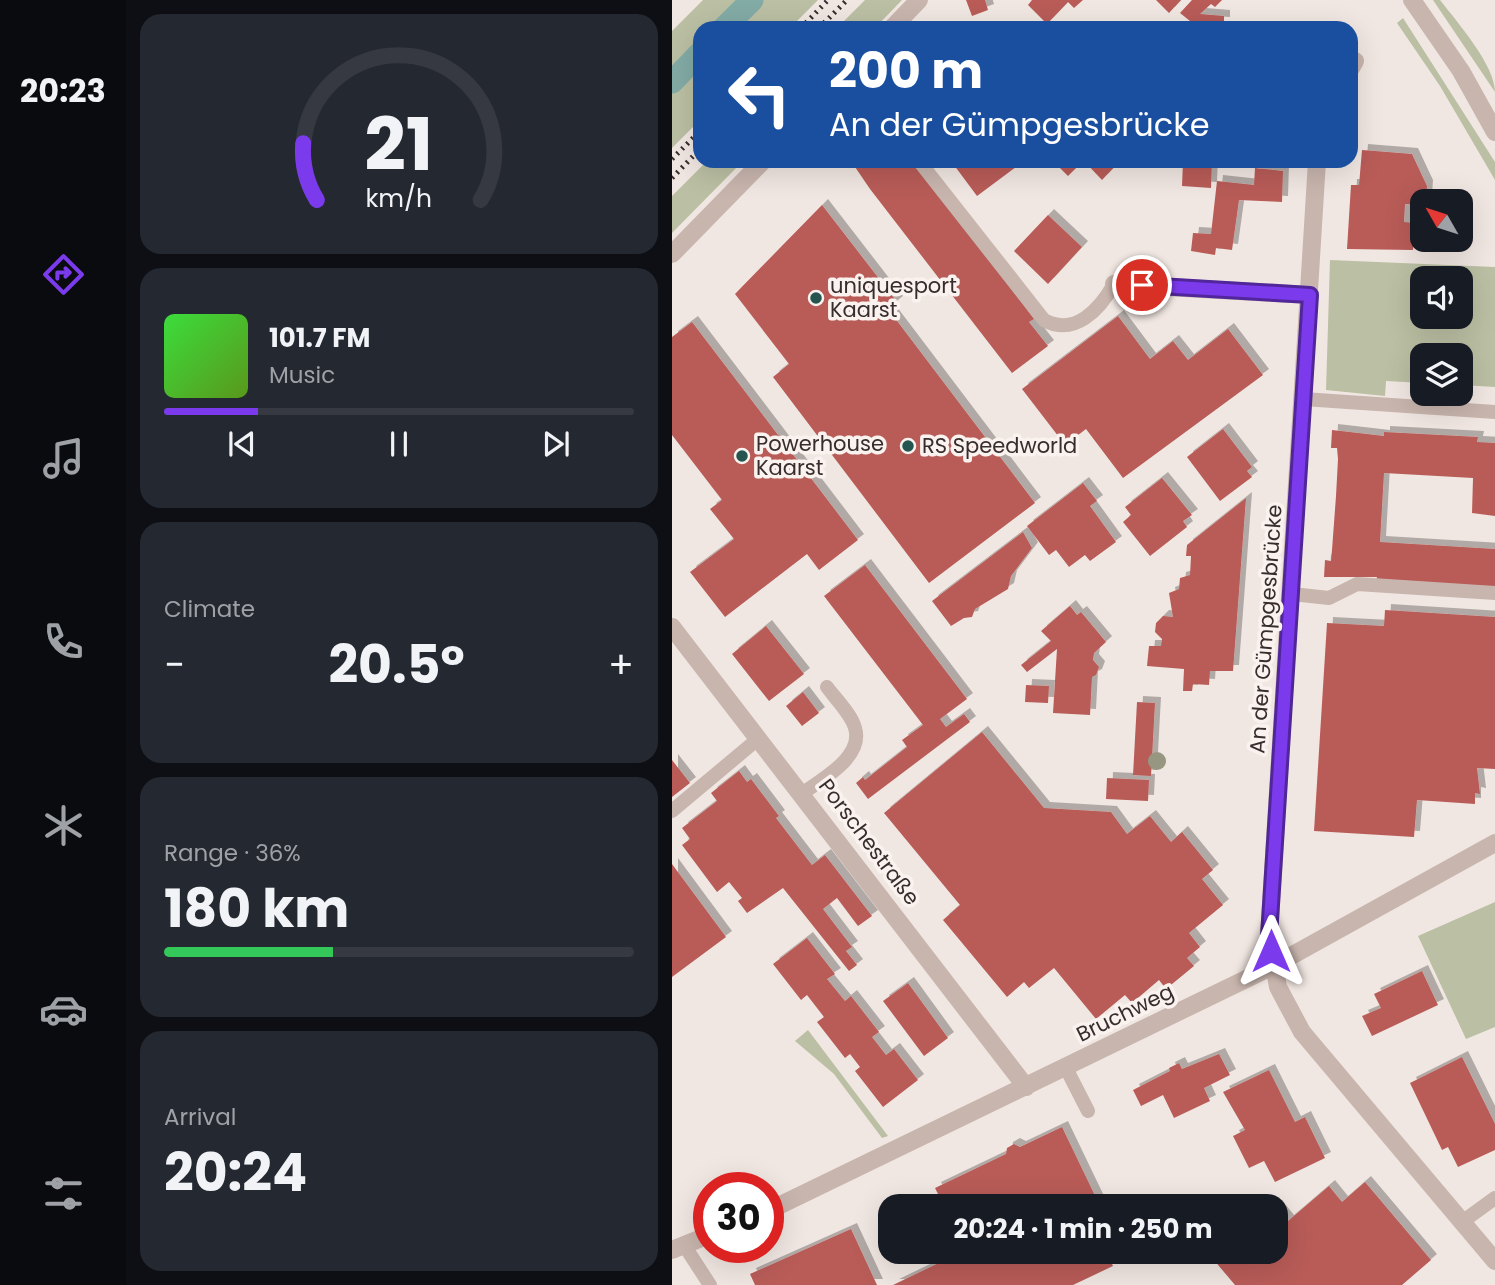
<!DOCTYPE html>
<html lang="en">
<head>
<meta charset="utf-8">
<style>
	body { margin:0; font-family:Poppins,sans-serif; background:#242831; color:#f1f3f6; height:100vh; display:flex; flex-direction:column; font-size:26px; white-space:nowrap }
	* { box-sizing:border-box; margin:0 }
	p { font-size:23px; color:#9ea1a6 }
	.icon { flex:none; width:38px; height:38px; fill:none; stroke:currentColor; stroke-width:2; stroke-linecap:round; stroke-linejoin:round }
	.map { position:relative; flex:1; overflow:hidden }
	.details { display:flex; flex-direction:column; gap:14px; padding:14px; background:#0d0f14; width:546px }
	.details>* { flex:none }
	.banner { position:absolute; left:21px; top:21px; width:665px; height:147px; border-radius:21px; box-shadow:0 7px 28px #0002; background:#1a4fa0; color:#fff; overflow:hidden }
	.needle { width:46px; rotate:309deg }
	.buttons { position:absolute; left:738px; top:189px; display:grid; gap:14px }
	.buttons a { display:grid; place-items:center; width:63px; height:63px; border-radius:14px; background:#171b24; box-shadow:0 7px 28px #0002; font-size:35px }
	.speed { position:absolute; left:21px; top:1172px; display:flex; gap:14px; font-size:35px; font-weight:700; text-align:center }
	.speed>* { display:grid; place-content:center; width:91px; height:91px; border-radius:50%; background:#171b24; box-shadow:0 7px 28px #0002; line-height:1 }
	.speed .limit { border:10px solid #d22; background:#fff; color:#111 }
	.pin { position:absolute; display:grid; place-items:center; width:60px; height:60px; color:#fff; margin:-30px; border:4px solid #fff; border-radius:50%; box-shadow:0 2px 7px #0007 }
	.me { position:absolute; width:77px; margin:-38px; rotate:0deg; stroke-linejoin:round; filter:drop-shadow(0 0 5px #0008) }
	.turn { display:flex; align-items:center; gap:24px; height:147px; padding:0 21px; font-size:32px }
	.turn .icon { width:91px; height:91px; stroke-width:2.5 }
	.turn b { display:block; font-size:49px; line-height:60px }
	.big { font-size:52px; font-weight:700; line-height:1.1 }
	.details .card { flex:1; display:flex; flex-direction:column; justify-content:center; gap:10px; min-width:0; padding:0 24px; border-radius:21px; background:#242831 }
	.details .dial { align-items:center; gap:0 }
	.dial svg { height:182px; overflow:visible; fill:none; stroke:#363941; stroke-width:7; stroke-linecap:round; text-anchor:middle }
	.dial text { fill:#f1f3f6; stroke:none }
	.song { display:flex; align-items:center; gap:21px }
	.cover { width:84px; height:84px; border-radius:10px; background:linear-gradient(135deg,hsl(120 70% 55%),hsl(90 70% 35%)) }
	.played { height:7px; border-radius:4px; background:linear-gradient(90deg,#7c3aed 20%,#363941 20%) }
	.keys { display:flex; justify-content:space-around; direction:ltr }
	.heat { display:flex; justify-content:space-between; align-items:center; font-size:38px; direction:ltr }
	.charge { height:10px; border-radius:5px; background:linear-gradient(90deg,#34c759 36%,#363941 0) }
	.trip { position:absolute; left:206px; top:1194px; width:410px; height:70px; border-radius:21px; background:#171b24; box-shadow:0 7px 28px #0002; font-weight:700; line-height:70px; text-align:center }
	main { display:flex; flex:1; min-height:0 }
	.tab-bar { display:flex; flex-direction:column; width:126px; justify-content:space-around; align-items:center; background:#090b0e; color:#9ea1a6 }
	.tab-bar .icon { width:49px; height:49px }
	.tab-bar .current { color:#7c3aed }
	.tab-bar b { font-size:32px; color:#f1f3f6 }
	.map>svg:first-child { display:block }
	.green { fill:#bbbfa3; fill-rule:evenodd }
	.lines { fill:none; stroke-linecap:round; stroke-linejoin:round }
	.canal { stroke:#83aba5; stroke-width:23 }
	.building { fill:#b95c58; filter:url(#shadow) }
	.service { stroke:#c8b5ae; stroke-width:14 }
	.minor { stroke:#c8b5ae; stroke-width:18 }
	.tertiary { stroke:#c8b5ae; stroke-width:18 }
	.rail { stroke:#382d2c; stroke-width:5; stroke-dasharray:2 5; stroke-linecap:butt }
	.tree { fill:#979681 }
	.route-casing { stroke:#51269a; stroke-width:18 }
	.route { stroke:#7c3aed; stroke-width:12 }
	.poi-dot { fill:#26554f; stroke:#f9f2ee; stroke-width:2.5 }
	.labels { text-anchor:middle; stroke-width:7; stroke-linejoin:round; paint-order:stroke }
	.poi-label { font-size:21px; fill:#382d2c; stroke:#f9f2ee; text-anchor:start }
	.street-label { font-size:21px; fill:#382d2c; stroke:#f9f2ee }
</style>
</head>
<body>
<main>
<nav class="tab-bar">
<b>20:23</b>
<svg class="icon current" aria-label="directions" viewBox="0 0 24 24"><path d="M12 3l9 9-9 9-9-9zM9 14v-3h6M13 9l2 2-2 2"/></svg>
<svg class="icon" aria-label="music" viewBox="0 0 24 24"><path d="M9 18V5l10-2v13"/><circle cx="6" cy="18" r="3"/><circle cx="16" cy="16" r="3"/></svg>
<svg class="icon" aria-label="phone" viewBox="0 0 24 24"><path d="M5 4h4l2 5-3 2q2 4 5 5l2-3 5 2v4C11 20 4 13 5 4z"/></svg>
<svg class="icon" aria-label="climate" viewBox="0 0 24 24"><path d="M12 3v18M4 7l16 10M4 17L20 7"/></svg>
<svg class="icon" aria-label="car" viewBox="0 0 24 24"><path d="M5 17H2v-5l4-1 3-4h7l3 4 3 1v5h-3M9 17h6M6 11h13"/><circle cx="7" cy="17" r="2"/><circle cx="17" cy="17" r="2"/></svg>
<svg class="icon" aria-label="filters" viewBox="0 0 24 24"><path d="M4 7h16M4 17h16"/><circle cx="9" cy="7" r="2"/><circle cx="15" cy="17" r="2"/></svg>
</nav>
<section class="details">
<div class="card dial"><svg viewBox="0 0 100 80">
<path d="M14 69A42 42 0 1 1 86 69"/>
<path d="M14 69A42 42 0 0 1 8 44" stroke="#7c3aed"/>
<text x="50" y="56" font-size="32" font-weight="700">21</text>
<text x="50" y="72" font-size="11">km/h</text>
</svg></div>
<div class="card">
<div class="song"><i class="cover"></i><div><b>101.7 FM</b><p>Music</p></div></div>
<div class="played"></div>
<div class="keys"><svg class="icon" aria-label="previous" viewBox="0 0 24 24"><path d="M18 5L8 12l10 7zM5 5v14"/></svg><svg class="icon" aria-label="pause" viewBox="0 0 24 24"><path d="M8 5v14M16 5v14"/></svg><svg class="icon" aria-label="next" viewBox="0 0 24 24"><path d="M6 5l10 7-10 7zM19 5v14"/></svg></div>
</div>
<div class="card"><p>Climate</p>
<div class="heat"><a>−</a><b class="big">20.5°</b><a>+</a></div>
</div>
<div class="card"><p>Range · 36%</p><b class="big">180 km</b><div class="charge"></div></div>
<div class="card"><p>Arrival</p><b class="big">20:24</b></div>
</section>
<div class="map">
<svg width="823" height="1285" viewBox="0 0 823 1285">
	<defs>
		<filter id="shadow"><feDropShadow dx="6" dy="-6" stdDeviation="0" flood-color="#0004"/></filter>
	</defs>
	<rect width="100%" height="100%" fill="#f1e7e2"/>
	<!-- green -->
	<path class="green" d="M31 0H146L118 28H28V120L0 148V31Z
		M193 0H230L203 28H165Z
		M761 0H768C785 22 823 65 823 92Z
		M731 18 823 162V180L768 86 725 23Z
		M35 161H71L0 233V196Z
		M658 260 823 267V387L789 385V355H751V383L714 381 713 396 654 390ZM789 278V317H751V278Z
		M823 902V1027L794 1039 746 936Z
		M136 1030 216 1136 210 1138 162 1074 123 1041Z"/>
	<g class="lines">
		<!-- canal -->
		<path class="canal" d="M52 28 80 0
			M0 82 28 53"/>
	</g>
	<!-- building -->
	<path class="building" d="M294 0H313L316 10 300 16Z
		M360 0H411L402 8 396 2 375 24 356 5Z
		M484 0H509L497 13Z
		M520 0H550L543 7 539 4 528 14 552 16V23L518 21 508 13Z
		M690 150 740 154 755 186 754 201H751V205L733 204 732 222 743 223 741 250 675 249 679 185H687Z
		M184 161H243L362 319 357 322 376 346 340 373 198 189 181 164Z
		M279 161H352L305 196Z
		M381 161H411L396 176Z
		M412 161H448L430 180Z
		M511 161H540L539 188 510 186Z
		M583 168 611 171 610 202 567 200 560 250 544 248 543 255 519 251 521 233 539 234 545 181 582 185Z
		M150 205 225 302 216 309 363 503 257 583 101 377 117 364 63 294Z
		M376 215 410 247 376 284 342 251Z
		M446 316 478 359 501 341 516 360 556 329 591 375 451 478 414 429 393 445 350 389Z
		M20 322 186 540 147 570 135 554 53 617 18 572 62 539 38 509 50 500 0 435V337Z
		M551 429 580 467 575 471 580 477 548 501 515 457Z
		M660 430 712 436V432L806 437 805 442 823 443V516L800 513 801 478 712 473 708 542 823 549V588L704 581 705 577H652L653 560 659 561 660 550 664 496 666 459 665 448H659Z
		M490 478 520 515 511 521 515 527 478 556 451 522 459 515 453 507Z
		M411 483 425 501 418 506 444 542 418 561 413 555 397 567 384 550 377 555 355 526Z
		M574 498 561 671H538L537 685 521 684 520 691H511L512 669 475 666 477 646H489L490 639 483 632 484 623 491 616 501 617 497 593 507 589 508 578 518 575 519 556H514L515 545Z
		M351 532 360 548 339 576 336 589 303 609 300 617 292 618 279 626 260 601Z
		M193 565 295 699 268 719 274 727 292 714 298 722 196 799 184 783 191 777 193 780 235 747 230 740 251 725 152 596Z
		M398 606 405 615 409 612 434 642 422 653 421 660 427 667 424 675 420 677 418 715 381 713 385 649 355 672 349 665 379 641 369 631Z
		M713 610 823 617V769L805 768 808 794 803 793V804L745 800 742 837 642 831 655 623 712 626Z
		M94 626 132 674 97 701 60 654Z
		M354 685 377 686 376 703 353 702Z
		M131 692 147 713 130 726 114 706Z
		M465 702 483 703 479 776 461 775Z
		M310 732 372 808 439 812 455 834 478 816 499 842 510 832 541 870 530 879 551 905 517 933 528 947 515 958 522 966 494 989 487 980 460 1003 453 995 424 1019 382 968 357 988 352 982 335 997 271 920 288 905 212 813Z
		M0 760 18 783 0 797Z
		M67 771 75 782 79 779 107 816 104 818 140 865 153 855 200 916 186 926 165 898 151 909 180 947 174 951 185 965 177 971 111 888 75 913 66 901 70 898 57 882 45 892 10 845 18 839 10 828 45 801 39 793Z
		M435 778 477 780 476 801 434 799Z
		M0 864 54 937 0 977Z
		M135 938 163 974 155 979 173 1001 179 996 207 1032 200 1037 214 1055 222 1049 246 1080 211 1107 183 1071 188 1067 178 1054 173 1058 145 1022 152 1017 135 995 129 1000 101 964Z
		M750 971 766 1005 700 1036 690 1016 709 1008 702 994Z
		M236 983 276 1038 252 1056 211 1001Z
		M547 1054 558 1075 532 1088 538 1101 502 1118 491 1095 469 1106 461 1090 498 1071 497 1068 507 1063 510 1069Z
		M790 1057 823 1124V1150L786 1167 776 1147 770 1150 738 1083Z
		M597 1070 623 1122 633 1117 653 1158 603 1182 592 1161 577 1168 561 1136 573 1130 551 1092Z
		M390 1127 428 1206H272L263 1188 334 1154 335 1148 342 1144 348 1147Z
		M693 1182 759 1260 730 1285H563L541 1259 550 1251H604V1206L616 1221 657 1186 670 1202Z
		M179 1229 205 1285H83L78 1274Z
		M274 1251H434L441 1266 401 1285H221L277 1258Z"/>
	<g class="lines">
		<!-- service -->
		<path class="service" d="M247 161 372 320C403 337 428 309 442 284
			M631 399 823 412
			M620 594 657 598 685 584 823 593
			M131 793C150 779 192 757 183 728 180 715 163 698 155 687
			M0 811 87 738
			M394 1068 416 1111
			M790 1222 823 1198
			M12 1245 38 1285"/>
		<!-- minor -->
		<path class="minor" d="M220 28 247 0
			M679 68 683 61
			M645 161 597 936 606 987 630 1032 823 1261
			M0 254 91 161
			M442 284 638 295
			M0 627 354 1087
			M96 1211 601 966 823 843
			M0 1250 37 1235"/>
		<!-- tertiary -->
		<path class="tertiary" d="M740 0 789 71 823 132"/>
		<!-- rail -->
		<path class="rail" d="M129 28 156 0
			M147 28 175 0
			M0 159 28 131
			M0 178 28 149"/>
	</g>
	<!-- trees -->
	<circle class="tree" cx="485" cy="761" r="9"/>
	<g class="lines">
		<defs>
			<path id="route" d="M470 285 638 295 597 936 599 951"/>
		</defs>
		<!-- route casing -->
		<use href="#route" class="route-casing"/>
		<!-- route -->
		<use href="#route" class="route"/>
	</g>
	<!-- markers -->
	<g class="poi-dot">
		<circle cx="144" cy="298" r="7"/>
		<circle cx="236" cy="446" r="7"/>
		<circle cx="70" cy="456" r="7"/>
	</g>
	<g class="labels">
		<!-- poi labels -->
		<g class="poi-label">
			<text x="158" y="293">uniquesport<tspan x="158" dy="24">Kaarst</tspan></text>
			<text x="84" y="451">Powerhouse<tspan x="84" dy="24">Kaarst</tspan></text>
			<text x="250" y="453">RS Speedworld</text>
		</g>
		<!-- street labels -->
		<g class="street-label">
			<text transform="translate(594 629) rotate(-86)" y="7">An der Gümpgesbrücke</text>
			<text transform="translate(197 842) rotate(53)" y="7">Porschestraße</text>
			<text transform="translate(453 1013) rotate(-26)" y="7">Bruchweg</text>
		</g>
	</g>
</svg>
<div class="buttons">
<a><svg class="needle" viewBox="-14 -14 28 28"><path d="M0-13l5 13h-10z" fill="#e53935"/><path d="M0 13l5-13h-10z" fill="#9ea1a6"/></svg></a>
<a><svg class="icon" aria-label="sound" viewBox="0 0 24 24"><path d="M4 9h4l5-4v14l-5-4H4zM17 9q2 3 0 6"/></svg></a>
<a><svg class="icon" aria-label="layers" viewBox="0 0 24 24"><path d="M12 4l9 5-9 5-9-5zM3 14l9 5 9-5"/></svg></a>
</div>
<div class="speed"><div class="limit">30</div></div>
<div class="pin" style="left:470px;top:285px;background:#d93025"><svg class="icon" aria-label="arrive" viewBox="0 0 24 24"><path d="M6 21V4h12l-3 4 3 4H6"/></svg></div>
<svg class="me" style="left:599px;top:951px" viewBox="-20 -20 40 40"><path d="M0-17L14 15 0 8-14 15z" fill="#7c3aed" stroke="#fff" stroke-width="4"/></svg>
<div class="trip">20:24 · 1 min · 250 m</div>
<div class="banner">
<div class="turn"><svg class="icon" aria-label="left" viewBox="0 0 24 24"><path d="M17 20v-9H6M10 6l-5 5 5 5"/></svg><div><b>200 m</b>An der Gümpgesbrücke</div></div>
</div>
</div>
</main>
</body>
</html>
